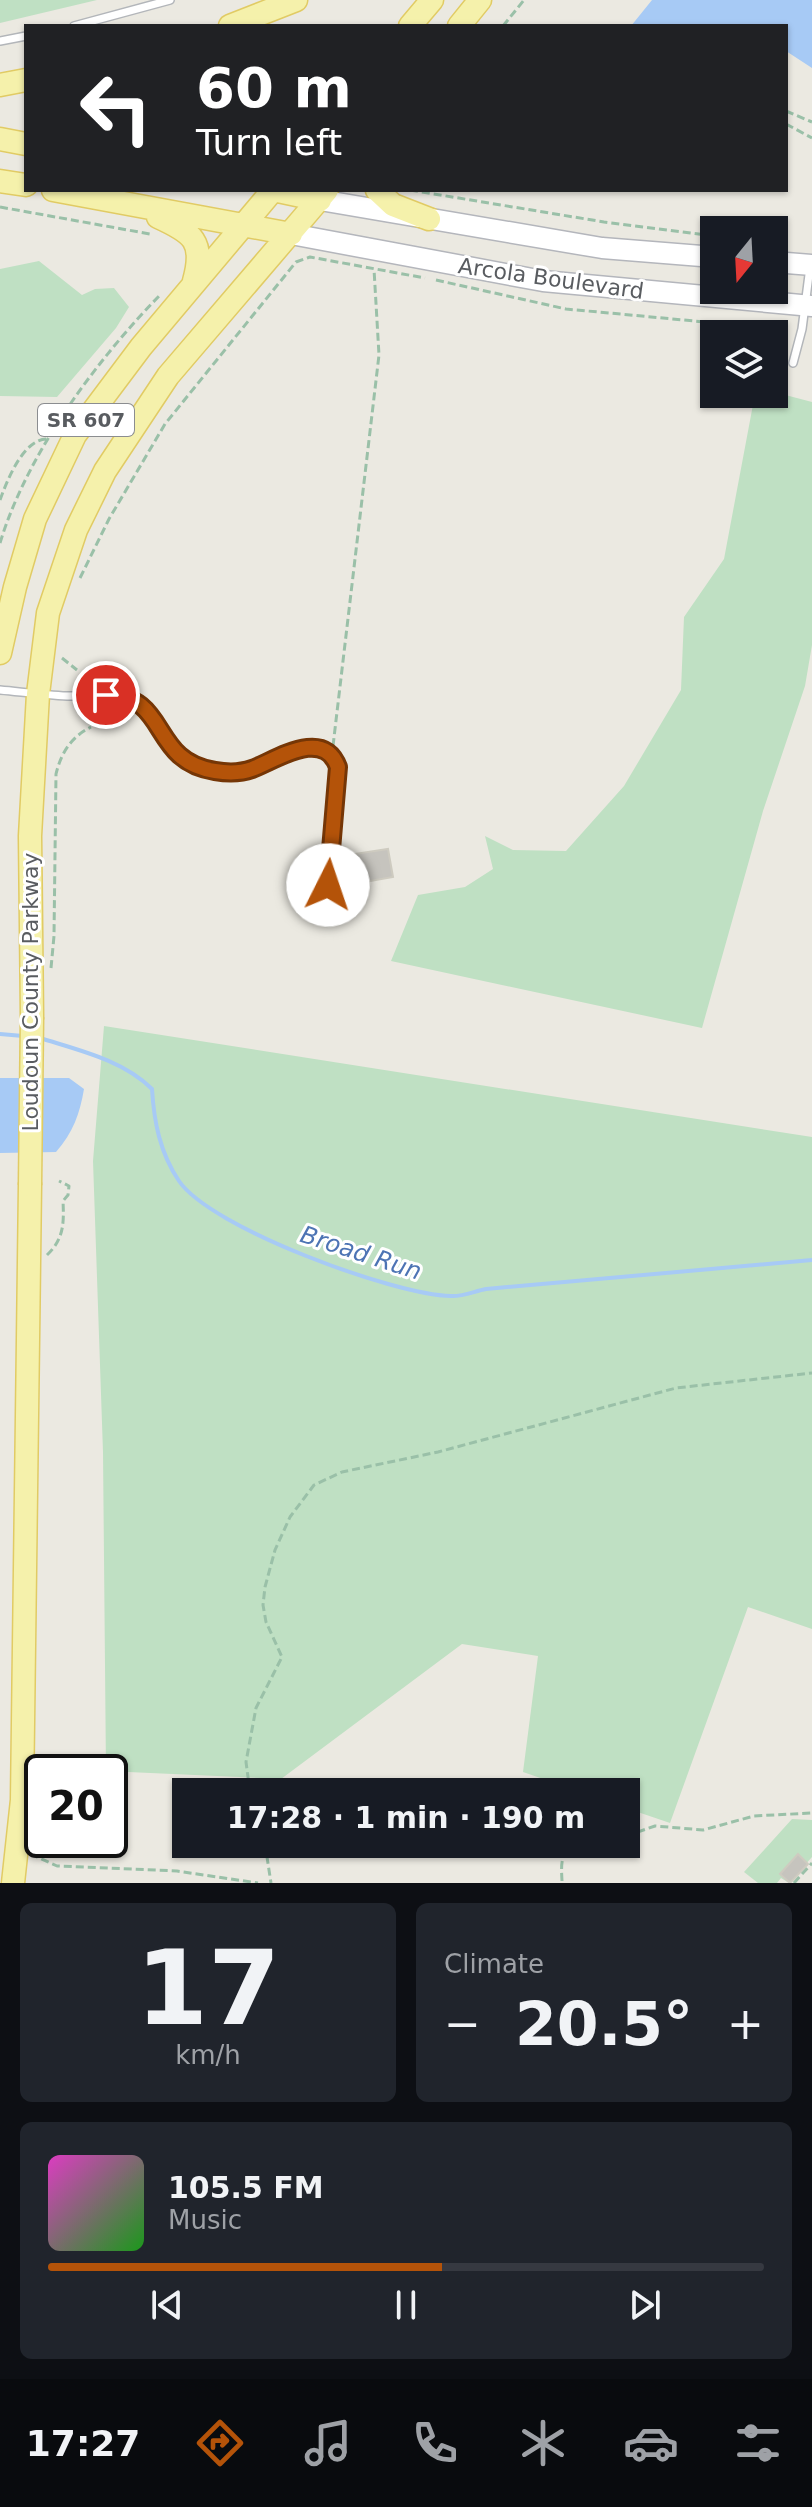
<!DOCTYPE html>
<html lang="en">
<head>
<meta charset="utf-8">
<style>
	body { margin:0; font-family:"DejaVu Sans",sans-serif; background:#20242c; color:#f1f3f6; height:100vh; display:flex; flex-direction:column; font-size:30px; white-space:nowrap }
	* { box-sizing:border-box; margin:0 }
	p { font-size:26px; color:#9ea1a6 }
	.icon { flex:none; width:44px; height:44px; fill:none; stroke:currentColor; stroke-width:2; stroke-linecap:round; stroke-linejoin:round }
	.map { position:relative; height:1883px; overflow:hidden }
	.side { display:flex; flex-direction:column; gap:20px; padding:20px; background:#0d0f14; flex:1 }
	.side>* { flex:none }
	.banner { position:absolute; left:24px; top:24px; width:764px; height:168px; border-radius:0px; box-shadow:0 2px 6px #0004; background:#202124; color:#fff; overflow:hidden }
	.needle { width:52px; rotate:198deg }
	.buttons { position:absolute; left:700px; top:216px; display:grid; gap:16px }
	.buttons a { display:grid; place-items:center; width:88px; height:88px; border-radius:0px; background:#171b24; box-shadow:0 2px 6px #0004; font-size:40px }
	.speed { position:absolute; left:24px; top:1754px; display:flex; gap:16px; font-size:40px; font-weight:700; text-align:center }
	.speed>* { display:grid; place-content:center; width:104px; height:104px; border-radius:50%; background:#171b24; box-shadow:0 2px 6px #0004; line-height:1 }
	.speed .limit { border:4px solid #111; border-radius:12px; background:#fff; color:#111 }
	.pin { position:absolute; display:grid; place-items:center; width:68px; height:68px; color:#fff; margin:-34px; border:4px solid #fff; border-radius:50%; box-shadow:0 2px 8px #0007 }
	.me { position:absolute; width:88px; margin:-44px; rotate:4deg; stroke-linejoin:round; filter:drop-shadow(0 0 6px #0008) }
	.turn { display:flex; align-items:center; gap:28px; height:168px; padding:0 40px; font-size:36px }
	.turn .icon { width:104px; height:104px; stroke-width:2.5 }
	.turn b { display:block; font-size:56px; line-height:68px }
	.big { font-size:60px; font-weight:800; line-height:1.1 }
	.side .widget { flex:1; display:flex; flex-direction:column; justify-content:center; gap:12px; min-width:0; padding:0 28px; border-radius:12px; background:#20242c }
	.side .dial { align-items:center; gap:0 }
	.dial b { font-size:104px; line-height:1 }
	.song { display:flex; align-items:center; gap:24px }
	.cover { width:96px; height:96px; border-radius:12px; background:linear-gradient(135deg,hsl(310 70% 55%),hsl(120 70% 35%)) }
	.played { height:8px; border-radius:4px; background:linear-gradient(90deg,#b45309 55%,#363941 55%) }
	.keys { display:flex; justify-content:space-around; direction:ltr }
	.heat { display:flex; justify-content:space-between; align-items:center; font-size:44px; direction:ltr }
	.side .tiles { flex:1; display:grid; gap:20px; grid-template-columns:1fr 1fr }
	.widget:last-child { grid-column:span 2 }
	.trip { position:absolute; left:172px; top:1778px; width:468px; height:80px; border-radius:0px; background:#171b24; box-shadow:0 2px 6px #0004; font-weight:800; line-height:80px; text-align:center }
	.tabs { display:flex; height:128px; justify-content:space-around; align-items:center; background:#090b0e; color:#9ea1a6 }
	.tabs .icon { width:56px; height:56px }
	.tabs .current { color:#b45309 }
	.tabs b { font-size:36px; color:#f1f3f6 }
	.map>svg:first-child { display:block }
	.green { fill:#bfe0c3 }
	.water { fill:#a7caf5 }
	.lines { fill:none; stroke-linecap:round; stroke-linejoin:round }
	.stream { stroke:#a7caf5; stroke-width:4 }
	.building { fill:#c6c4be; stroke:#cecbc0; stroke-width:2 }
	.lane-casing { stroke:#b3b6ba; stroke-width:10 }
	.secondary-casing { stroke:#b4b6bc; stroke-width:23 }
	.primary-casing { stroke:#e1cb64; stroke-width:25 }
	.path { stroke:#9ac0a8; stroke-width:3; stroke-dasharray:8 4; stroke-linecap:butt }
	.lane { stroke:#fff; stroke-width:7 }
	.secondary { stroke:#fff; stroke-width:20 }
	.primary { stroke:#f5f1ab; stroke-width:22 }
	.primary-bridge-casing { stroke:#e1cb64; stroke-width:25; stroke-linecap:butt }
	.primary-bridge { stroke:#f5f1ab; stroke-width:22 }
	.route-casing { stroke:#753606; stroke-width:20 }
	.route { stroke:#b45309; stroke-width:14 }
	.labels { text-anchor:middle; stroke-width:6; stroke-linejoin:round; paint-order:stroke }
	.shield { fill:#fff; stroke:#8b8d90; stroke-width:2 }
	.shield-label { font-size:20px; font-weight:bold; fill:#595c60 }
	.street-label { font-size:22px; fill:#595c60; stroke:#fff }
	.water-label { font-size:24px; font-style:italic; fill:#4d74b4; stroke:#fff }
</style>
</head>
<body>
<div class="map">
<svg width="812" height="1883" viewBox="0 0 812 1883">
	<rect width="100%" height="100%" fill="#ebe9e1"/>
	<!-- green -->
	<path class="green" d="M0 0H97L0 23Z
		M39 261 82 295 95 289 114 288 129 307 116 328 57 397 0 396V269Z
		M774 392 812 402V645L805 686 763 811 702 1028 391 961 418 895 465 887 493 869 485 836 513 850 566 851 624 786 681 690 684 617 724 559 755 394Z
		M104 1026 812 1137V1629L748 1607 670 1823 626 1808V1792H581L523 1772 538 1656 462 1644 281 1779 106 1771 103 1452 93 1161Z
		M792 1819 812 1820V1857L789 1883 781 1878 777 1883H758L744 1872Z"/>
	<!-- water -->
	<path class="water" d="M652 0H812V68L786 51V26H631Z
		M0 1078H69L84 1089C80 1113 73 1133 56 1152L0 1153Z"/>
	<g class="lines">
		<!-- stream -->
		<path class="stream" d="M0 1034 23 1036
			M40 1038C78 1050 123 1060 152 1089 154 1122 160 1153 179 1181 211 1228 394 1295 451 1296 462 1297 475 1291 486 1289L812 1260"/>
	</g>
	<!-- building -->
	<path class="building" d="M388 849 393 877 353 884 348 855Z
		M798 1854 808 1864 790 1883 780 1874Z"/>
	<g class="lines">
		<defs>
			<path id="lane" d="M74 26 170 0
				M0 41 26 36
				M793 363 802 329 810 267
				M0 690C22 692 44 695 67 696 88 697 113 690 133 699 168 715 157 764 217 772 229 773 242 772 253 768 277 760 324 728 338 767L325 916"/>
			<path id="secondary" d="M320 200 602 248 714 257
				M291 234 543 281 812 306
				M774 262 812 265"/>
			<path id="primary" d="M230 26 296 0
				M410 26 432 0
				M459 26 480 0
				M0 85 26 80
				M0 139 26 144
				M0 181 26 185
				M53 190 291 234
				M273 190 320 200
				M377 190 393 205 429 219
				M158 217C193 233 205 241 194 281
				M0 653 15 587 35 519 75 435 141 347 273 190
				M32 1017 30 836 38 694 48 613 76 530 105 471 168 376 327 190
				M13 1883 22 1800 30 1185"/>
		</defs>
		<!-- lane casing -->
		<use href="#lane" class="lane-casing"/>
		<!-- secondary casing -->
		<use href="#secondary" class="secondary-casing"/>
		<!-- primary casing -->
		<use href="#primary" class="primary-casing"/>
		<!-- path -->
		<path class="path" d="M503 26 524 0
			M786 111 812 122
			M786 124 812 138
			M410 190 604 222 714 236
			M0 207 150 234
			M436 280 566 309 748 326
			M0 500C7 481 23 439 47 439
			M0 543C27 454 95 362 159 296
			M80 578 109 519 165 424 296 262 310 257 425 278
			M62 658 77 670
			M333 746 379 355 374 269
			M51 968 54 936 56 774C61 753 71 737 91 727
			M47 1255C64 1239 64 1223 63 1201L68 1195 69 1186 59 1181
			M250 1792 246 1762 256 1708 282 1657 266 1622 263 1605 265 1587 275 1550 290 1517 314 1485 342 1472 438 1452 676 1388 812 1373
			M369 1792 401 1788 417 1792
			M626 1836 655 1826 703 1830 754 1816 812 1813
			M265 1844 271 1883
			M35 1850 37 1857 57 1866 177 1871 258 1883
			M562 1881C561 1863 560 1847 581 1844
			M794 1883 812 1863"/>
		<!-- lane -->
		<use href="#lane" class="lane"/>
		<!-- secondary -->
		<use href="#secondary" class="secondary"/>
		<!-- primary -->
		<use href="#primary" class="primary"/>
		<defs>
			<path id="primary-bridge" d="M30 1185 32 1017"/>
		</defs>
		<!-- primary-bridge casing -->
		<use href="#primary-bridge" class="primary-bridge-casing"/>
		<!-- primary-bridge -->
		<use href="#primary-bridge" class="primary-bridge"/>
	</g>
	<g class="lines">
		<defs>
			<path id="route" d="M106 695C170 695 149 761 215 771 227 773 241 773 252 769 276 760 323 727 338 767L328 885"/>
		</defs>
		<!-- route casing -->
		<use href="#route" class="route-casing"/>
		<!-- route -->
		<use href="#route" class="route"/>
	</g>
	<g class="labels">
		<!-- shield labels -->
		<rect class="shield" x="38" y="404" width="96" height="32" rx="6"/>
		<g class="shield-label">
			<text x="86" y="427">SR 607</text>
		</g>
		<!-- street labels -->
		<g class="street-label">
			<text transform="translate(551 278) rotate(8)" y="8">Arcola Boulevard</text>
			<text transform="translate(30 992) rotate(-90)" y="8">Loudoun County Parkway</text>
		</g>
		<!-- water labels -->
		<g class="water-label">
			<text transform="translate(361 1253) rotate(18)" y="8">Broad Run</text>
		</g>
	</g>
</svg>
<div class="buttons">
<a><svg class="needle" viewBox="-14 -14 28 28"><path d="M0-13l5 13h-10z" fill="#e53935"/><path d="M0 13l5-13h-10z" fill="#9ea1a6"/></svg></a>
<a><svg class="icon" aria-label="layers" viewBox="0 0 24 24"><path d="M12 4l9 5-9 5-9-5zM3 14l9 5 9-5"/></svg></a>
</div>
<div class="speed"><div class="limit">20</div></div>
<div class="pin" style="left:106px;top:695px;background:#d93025"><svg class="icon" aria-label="arrive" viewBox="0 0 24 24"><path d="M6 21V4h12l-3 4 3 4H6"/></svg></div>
<svg class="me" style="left:328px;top:885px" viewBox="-20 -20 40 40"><circle r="19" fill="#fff"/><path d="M0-13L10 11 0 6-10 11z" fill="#b45309"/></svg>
<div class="trip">17:28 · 1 min · 190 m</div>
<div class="banner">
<div class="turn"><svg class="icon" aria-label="left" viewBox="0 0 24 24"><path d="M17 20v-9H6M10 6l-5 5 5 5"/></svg><div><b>60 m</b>Turn left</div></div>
</div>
</div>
<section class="side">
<div class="tiles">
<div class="widget dial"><b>17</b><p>km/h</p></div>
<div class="widget"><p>Climate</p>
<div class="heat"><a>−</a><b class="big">20.5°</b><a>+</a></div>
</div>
<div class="widget">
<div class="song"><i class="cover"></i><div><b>105.5 FM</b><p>Music</p></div></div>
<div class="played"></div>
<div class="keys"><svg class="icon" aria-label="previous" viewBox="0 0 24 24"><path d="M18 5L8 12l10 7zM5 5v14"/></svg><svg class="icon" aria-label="pause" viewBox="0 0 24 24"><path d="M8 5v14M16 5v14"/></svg><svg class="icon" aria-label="next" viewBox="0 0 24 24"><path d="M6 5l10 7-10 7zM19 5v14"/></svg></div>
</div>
</div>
</section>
<nav class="tabs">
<b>17:27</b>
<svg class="icon current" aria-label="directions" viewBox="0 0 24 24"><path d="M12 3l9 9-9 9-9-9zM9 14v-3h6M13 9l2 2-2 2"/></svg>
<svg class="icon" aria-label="music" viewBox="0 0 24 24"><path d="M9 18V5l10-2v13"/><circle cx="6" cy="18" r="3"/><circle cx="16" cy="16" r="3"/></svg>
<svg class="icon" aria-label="phone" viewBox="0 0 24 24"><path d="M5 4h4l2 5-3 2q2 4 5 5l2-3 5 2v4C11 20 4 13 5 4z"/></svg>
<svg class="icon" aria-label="climate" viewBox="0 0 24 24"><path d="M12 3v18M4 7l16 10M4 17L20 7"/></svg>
<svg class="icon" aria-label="car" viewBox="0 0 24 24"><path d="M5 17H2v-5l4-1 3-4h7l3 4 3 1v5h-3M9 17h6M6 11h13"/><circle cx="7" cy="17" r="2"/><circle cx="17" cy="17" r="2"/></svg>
<svg class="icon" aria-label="filters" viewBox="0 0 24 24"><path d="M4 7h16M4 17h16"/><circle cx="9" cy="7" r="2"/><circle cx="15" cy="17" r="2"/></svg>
</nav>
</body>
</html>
